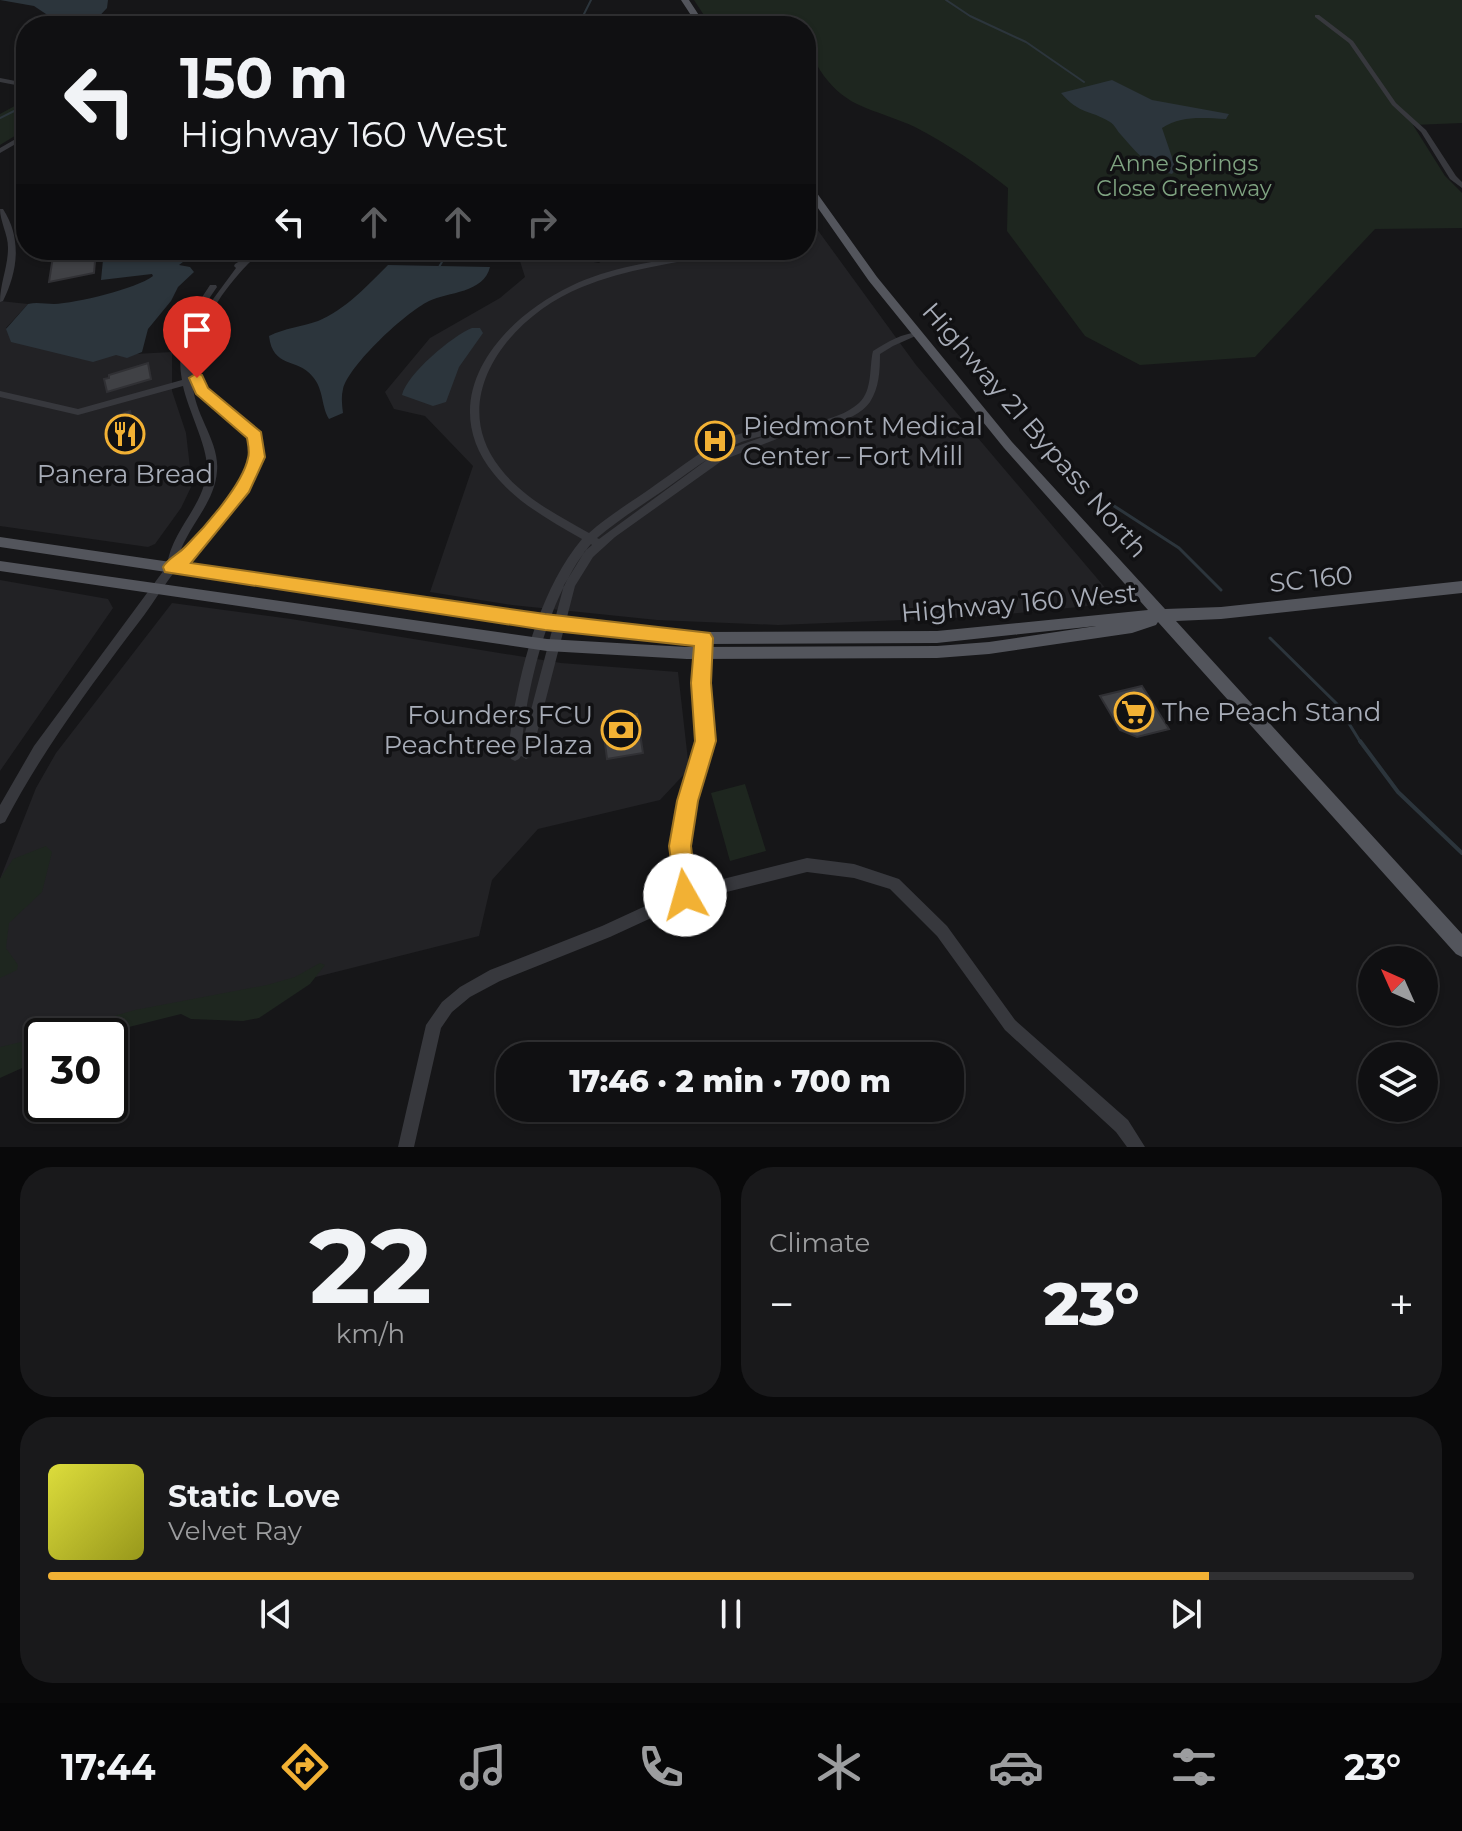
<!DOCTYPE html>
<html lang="en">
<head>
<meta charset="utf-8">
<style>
	body { margin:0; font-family:Montserrat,sans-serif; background:#19191b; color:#f1f3f6; height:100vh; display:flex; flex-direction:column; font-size:30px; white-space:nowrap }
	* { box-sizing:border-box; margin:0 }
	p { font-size:26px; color:#9c9d9f }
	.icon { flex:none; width:44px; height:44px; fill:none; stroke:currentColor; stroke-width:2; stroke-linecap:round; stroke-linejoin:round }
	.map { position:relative; height:1147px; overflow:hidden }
	.sheet { display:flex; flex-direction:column; gap:20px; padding:20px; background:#09090a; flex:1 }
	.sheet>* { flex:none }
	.banner { position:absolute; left:16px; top:16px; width:800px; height:244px; border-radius:32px; box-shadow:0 2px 6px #0004,0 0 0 2px #303032; background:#101012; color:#f1f3f6; overflow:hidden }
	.needle { width:52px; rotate:315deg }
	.fabs { position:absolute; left:1358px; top:946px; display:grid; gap:16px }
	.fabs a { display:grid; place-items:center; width:80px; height:80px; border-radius:50%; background:#101012; box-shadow:0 2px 6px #0004,0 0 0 2px #303032; font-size:40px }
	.speed { position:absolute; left:24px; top:1018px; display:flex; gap:16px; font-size:40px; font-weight:700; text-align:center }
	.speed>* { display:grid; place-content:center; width:104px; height:104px; border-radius:50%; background:#101012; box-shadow:0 2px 6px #0004,0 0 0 2px #303032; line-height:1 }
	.speed .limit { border:4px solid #111; border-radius:12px; background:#fff; color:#111 }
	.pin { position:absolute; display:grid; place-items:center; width:68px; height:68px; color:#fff; margin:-82px -34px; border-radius:50% 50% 50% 0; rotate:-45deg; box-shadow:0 0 8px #0007 }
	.pin .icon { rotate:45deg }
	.me { position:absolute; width:88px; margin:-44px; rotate:353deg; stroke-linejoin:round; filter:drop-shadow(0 0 6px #0008) }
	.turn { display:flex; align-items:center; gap:28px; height:168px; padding:0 32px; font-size:36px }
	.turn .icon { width:104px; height:104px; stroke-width:2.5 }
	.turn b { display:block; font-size:56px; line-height:68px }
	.lanes { display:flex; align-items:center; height:76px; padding:0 32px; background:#0003; justify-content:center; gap:40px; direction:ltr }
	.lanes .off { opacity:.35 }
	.big { font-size:60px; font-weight:800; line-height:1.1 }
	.sheet .card { flex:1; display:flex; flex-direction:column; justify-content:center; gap:12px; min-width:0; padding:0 28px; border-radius:32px; background:#19191b }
	.sheet .dial { align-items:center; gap:0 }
	.dial b { font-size:104px; line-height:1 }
	.song { display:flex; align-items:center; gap:24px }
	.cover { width:96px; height:96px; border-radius:12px; background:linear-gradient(135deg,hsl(60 70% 55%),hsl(60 70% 35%)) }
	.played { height:8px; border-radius:4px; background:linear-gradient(90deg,#f2b134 85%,#303032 85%) }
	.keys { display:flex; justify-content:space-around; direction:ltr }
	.heat { display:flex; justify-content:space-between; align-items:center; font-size:44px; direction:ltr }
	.sheet .tiles { flex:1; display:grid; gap:20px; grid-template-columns:1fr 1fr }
	.card:last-child { grid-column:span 2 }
	.trip { position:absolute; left:496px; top:1042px; width:468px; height:80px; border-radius:32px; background:#101012; box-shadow:0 2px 6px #0004,0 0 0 2px #303032; font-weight:800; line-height:80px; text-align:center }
	.tab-bar { display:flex; height:128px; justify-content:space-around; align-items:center; background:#060607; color:#9c9d9f }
	.tab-bar .icon { width:56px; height:56px }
	.tab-bar .current { color:#f2b134 }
	.tab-bar b { font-size:36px; color:#f1f3f6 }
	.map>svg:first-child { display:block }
	.built { fill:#222225 }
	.green { fill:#1e261f }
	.water { fill:#2c353c }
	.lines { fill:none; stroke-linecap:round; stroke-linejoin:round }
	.stream-far2 { stroke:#2c353c; stroke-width:2 }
	.stream-far1 { stroke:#2c353c; stroke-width:3 }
	.stream { stroke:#2c353c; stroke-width:4 }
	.building { fill:#404145; stroke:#303034; stroke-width:2 }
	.minor { fill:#37383d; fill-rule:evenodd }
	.major { fill:#53555c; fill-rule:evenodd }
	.route { fill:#f2b134; stroke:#9d7322; stroke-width:2 }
	.labels { text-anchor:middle; stroke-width:7; stroke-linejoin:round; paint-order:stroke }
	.far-park-label { font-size:22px; fill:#7fa381; stroke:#111113 }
	.poi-label { font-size:26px; fill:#a8adb8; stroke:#111113; text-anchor:start }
	.street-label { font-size:26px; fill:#a8adb8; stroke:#111113 }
</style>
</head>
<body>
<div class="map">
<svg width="1462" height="1147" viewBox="0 0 1462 1147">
	<rect width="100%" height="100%" fill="#161618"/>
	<!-- built -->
	<path class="built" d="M806 214 916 365 1118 603 977 617 778 625 657 620 512 605 430 592 473 466 425 416 394 409 385 392 430 338 500 298 525 277 518 255 499 253 530 250 599 263 614 250H806Z
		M0 301 28 304 6 328 116 355 172 352V391L186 433 192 485 181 508 155 544 148 547 0 526Z
		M0 580 108 599 113 608 0 771Z
		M172 603 291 619 561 663 678 672 689 769 660 800 538 829 492 880 479 936 81 1036H42V1046L0 1056V879L36 788 56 753Z"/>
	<!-- green -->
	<path class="green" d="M694 0H1462V123L1413 125 1445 176 1462 193V228L1375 229 1255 357 1140 365 1085 336 1007 231 1008 188C978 164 949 145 915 127 896 118 876 113 857 104 828 90 806 56 806 26H711Z
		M26 95V129L0 145V114L22 102Z
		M745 784 766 851 730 861 711 793Z
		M46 846 52 852 42 892 9 923 6 948 18 965 17 970 0 978V879L13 859Z
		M320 963 325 965 310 984 259 1018 243 1021 191 1019 181 1014 93 1036H45L135 1010 267 985 295 977Z
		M42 1037V1059L0 1078V1047Z"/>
	<!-- water -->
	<path class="water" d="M0 0H108L107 8 90 26H56L58 22 34 6Z
		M1112 80 1152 100 1229 114 1226 119C1203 118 1182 115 1162 128L1176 169 1172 174C1150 169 1136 152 1122 136 1117 131 1115 125 1110 122 1089 109 1080 115 1061 93Z
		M104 250H199L179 265 190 267 194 272 178 287 171 301 148 329 142 352 127 358 116 355 93 362 11 342 6 329 28 304C37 302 45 304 54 304 76 303 136 289 153 276L152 274 101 280Z
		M388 265 490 267C484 293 448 292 429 301 406 312 349 365 343 389 341 397 342 405 343 413L329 419C321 406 324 390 313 377 297 357 273 369 269 336 285 328 301 327 318 321 345 310 367 286 388 265Z
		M472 328H480L483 333 459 367 446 402 433 406 402 395C407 374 452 336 472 328Z"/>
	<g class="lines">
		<!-- stream-far2 -->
		<path class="stream-far2" d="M946 0 970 16 1026 42 1084 82
			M583 16 591 0
			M0 118 26 105
			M439 267 449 250"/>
		<!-- stream-far1 -->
		<path class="stream-far1" d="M1111 504 1179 548 1221 590
			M1270 638 1337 704 1361 743"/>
		<!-- stream -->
		<path class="stream" d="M1360 741 1398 792 1462 853"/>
	</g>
	<!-- building -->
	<path class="building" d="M54 250H96L94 273 49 282Z
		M148 363 151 379 107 392 104 379 109 378V375Z
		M130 411 137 443 118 449 113 425 117 424 116 416Z
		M1142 686 1169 729 1137 737 1120 730 1100 696Z
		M637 714 643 753 607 759 602 720Z"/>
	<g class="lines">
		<!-- minor -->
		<path class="minor" d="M508 14 552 18 580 26C557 26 534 18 510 18 472 17 434 26 396 26L399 24Z
			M1315 15H1319L1353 41 1396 103 1426 130 1456 176 1462 182V188L1450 179 1421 132 1392 105 1349 43 1315 17Z
			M374 24H391L394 26H371Z
			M0 78 26 83V87L0 82Z
			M26 133V138L0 153V148Z
			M0 209H3C22 238 18 271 3 301L0 302C0 283 8 267 8 248 8 234 0 222 0 209Z
			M257 250H266C260 255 252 259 247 265 220 293 179 350 205 388 225 416 275 422 259 467 248 498 222 527 199 550 191 557 182 563 176 570 169 578 164 587 158 595 149 609 139 622 129 635 84 695 40 755 5 822L0 824V805L34 746 167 566C171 530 205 506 207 469 208 447 188 410 183 386L78 415 0 397V391L78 409 182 380C175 343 190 315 210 285H216L217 287 204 306 192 336 208 306 236 268 234 266 235 264ZM193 382 205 400 250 437C251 445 252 454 251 462 243 496 204 533 179 555 188 526 215 503 217 471 220 441 192 412 193 382Z
			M719 250H735L731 252C681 262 629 268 582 287 512 315 444 396 500 468 522 497 557 515 589 533 610 514 635 500 658 483 683 466 707 445 736 435 773 423 828 430 859 403 873 390 869 367 873 351 887 342 903 333 919 332L920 334 893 346 880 354C880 371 879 388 870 402 854 425 808 429 783 433L782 437 723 460 615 537 593 557 575 586 532 753 530 757 526 759 521 756 519 759 515 761 511 759C507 746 511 730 513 716 523 658 543 585 582 539 551 521 517 503 494 474 433 399 499 320 571 286 616 264 670 260 719 250ZM768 435 715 454 599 539 597 538C618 520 641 506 664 490 700 465 723 443 768 435ZM591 544 592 545 585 551 564 585 522 744C527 684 551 590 591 544Z
			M703 639 707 641 709 644 707 683 711 741 694 801 687 846 691 887 807 858 854 864 899 879 947 926 1015 1020 1128 1120 1145 1147H1127L1116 1132 1005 1030 937 936 890 889 854 878 807 872 686 902 610 937 500 981 470 997 452 1012 441 1028 414 1147H398L426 1025 442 1002 460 987 490 970 602 926 678 891 673 846 680 801 699 741 695 683 697 644 699 641Z"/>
		<!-- major -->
		<path class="major" d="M681 0H689L706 26H698Z
			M806 181 809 182 877 277 1012 442 1165 609 1221 607 1462 581V593L1221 619 1176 621 1462 934V957L1456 954 1158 622 1156 625 1132 633 989 654 937 658 687 659 547 651 0 571V561L547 639 687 647 937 646 989 642 1096 626 937 643 704 644 627 639 504 623 0 547V537L504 611 627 627 704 632 937 631 1148 610 1004 448 869 281 806 191Z"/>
	</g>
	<!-- route -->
	<path class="route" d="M197 373 202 375 208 388 261 432 265 457 249 492 191 563 545 614 710 633 713 638 711 683 716 741 698 801 691 846 697 895 693 904 685 907 677 904 669 846 677 801 695 741 691 683 694 646 545 630 165 572 163 567C168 558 179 554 186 546 205 527 243 484 248 458 250 452 248 444 247 438L196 394 189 378Z"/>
	<!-- icons -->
	<defs>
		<symbol id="restaurant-ring" viewBox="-11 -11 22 22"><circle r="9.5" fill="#111113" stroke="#f2b134" stroke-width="1.5"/><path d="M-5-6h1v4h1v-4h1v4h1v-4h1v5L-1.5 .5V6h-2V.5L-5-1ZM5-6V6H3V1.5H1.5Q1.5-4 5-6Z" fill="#f2b134"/></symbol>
		<symbol id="hospital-ring" viewBox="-11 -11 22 22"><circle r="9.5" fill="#111113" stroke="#f2b134" stroke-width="1.5"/><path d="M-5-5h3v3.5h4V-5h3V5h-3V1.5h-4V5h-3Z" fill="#f2b134"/></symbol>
		<symbol id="supermarket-ring" viewBox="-11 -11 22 22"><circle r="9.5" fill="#111113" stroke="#f2b134" stroke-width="1.5"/><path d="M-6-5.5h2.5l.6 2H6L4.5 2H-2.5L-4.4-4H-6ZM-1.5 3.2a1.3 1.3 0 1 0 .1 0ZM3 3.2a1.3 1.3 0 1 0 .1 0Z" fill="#f2b134"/></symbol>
		<symbol id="bank-ring" viewBox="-11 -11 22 22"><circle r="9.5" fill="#111113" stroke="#f2b134" stroke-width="1.5"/><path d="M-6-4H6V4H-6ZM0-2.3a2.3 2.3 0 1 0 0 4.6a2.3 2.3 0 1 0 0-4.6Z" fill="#f2b134"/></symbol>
	</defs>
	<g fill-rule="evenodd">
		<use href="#restaurant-ring" x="103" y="412" width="44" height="44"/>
		<use href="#hospital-ring" x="693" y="419" width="44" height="44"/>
		<use href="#supermarket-ring" x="1112" y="690" width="44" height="44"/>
		<use href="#bank-ring" x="599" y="708" width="44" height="44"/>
	</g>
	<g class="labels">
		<!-- far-park labels -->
		<g class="far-park-label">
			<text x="1184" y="171">Anne Springs<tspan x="1184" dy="25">Close Greenway</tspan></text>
		</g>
		<!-- poi labels -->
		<g class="poi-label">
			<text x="743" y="435">Piedmont Medical<tspan x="743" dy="30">Center – Fort Mill</tspan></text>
			<text x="125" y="483" text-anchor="middle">Panera Bread</text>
			<text x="1162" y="721">The Peach Stand</text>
			<text x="593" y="724" text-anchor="end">Founders FCU<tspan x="593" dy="30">Peachtree Plaza</tspan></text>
		</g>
		<!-- street labels -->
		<g class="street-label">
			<text transform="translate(1035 430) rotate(49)" y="9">Highway 21 Bypass North</text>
			<text transform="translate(1311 579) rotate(-6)" y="9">SC 160</text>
			<text transform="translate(1019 603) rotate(-5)" y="9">Highway 160 West</text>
		</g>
	</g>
</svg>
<div class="fabs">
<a><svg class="needle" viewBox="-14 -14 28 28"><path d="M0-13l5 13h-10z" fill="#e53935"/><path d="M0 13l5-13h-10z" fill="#9c9d9f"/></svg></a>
<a><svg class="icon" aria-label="layers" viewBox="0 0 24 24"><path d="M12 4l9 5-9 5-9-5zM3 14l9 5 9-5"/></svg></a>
</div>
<div class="speed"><div class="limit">30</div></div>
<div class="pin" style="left:197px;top:378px;background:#d93025"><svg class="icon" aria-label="arrive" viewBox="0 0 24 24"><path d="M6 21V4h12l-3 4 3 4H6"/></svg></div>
<svg class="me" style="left:685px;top:895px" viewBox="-20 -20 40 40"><circle r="19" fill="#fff"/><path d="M0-13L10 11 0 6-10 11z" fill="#f2b134"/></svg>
<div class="trip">17:46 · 2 min · 700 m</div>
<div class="banner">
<div class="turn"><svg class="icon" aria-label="left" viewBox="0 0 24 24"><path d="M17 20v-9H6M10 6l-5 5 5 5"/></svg><div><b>150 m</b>Highway 160 West</div></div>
<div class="lanes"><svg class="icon" aria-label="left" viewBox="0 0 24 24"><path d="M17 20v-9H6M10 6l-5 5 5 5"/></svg><svg class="icon off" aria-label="ahead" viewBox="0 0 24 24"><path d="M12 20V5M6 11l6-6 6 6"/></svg><svg class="icon off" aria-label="ahead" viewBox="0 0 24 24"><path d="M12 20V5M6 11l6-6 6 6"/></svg><svg class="icon off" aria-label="right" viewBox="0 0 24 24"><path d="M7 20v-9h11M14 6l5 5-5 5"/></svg></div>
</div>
</div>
<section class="sheet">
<div class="tiles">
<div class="card dial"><b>22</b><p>km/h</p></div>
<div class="card"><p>Climate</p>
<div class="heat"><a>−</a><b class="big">23°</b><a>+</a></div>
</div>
<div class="card">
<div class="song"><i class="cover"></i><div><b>Static Love</b><p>Velvet Ray</p></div></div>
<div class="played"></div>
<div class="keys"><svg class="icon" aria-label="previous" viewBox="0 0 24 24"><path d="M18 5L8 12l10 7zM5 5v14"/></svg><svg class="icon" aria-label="pause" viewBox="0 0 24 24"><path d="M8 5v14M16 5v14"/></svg><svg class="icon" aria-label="next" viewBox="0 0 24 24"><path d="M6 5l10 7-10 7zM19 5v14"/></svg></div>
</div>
</div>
</section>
<nav class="tab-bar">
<b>17:44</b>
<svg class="icon current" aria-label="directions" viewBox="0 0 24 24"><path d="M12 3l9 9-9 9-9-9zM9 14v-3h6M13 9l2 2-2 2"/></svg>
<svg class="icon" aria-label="music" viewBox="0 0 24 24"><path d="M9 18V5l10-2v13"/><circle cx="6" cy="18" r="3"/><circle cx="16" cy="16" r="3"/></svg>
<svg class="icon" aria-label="phone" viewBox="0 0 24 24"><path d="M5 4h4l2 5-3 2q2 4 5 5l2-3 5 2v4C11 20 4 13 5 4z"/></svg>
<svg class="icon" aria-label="climate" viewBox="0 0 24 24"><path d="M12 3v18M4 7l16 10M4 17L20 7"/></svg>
<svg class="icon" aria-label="car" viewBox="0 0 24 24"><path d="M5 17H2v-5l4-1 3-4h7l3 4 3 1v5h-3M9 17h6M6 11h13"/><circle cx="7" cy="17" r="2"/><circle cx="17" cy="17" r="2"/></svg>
<svg class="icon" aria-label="filters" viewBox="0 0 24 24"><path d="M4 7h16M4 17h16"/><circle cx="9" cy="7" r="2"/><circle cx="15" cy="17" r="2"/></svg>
<b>23°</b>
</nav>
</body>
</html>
